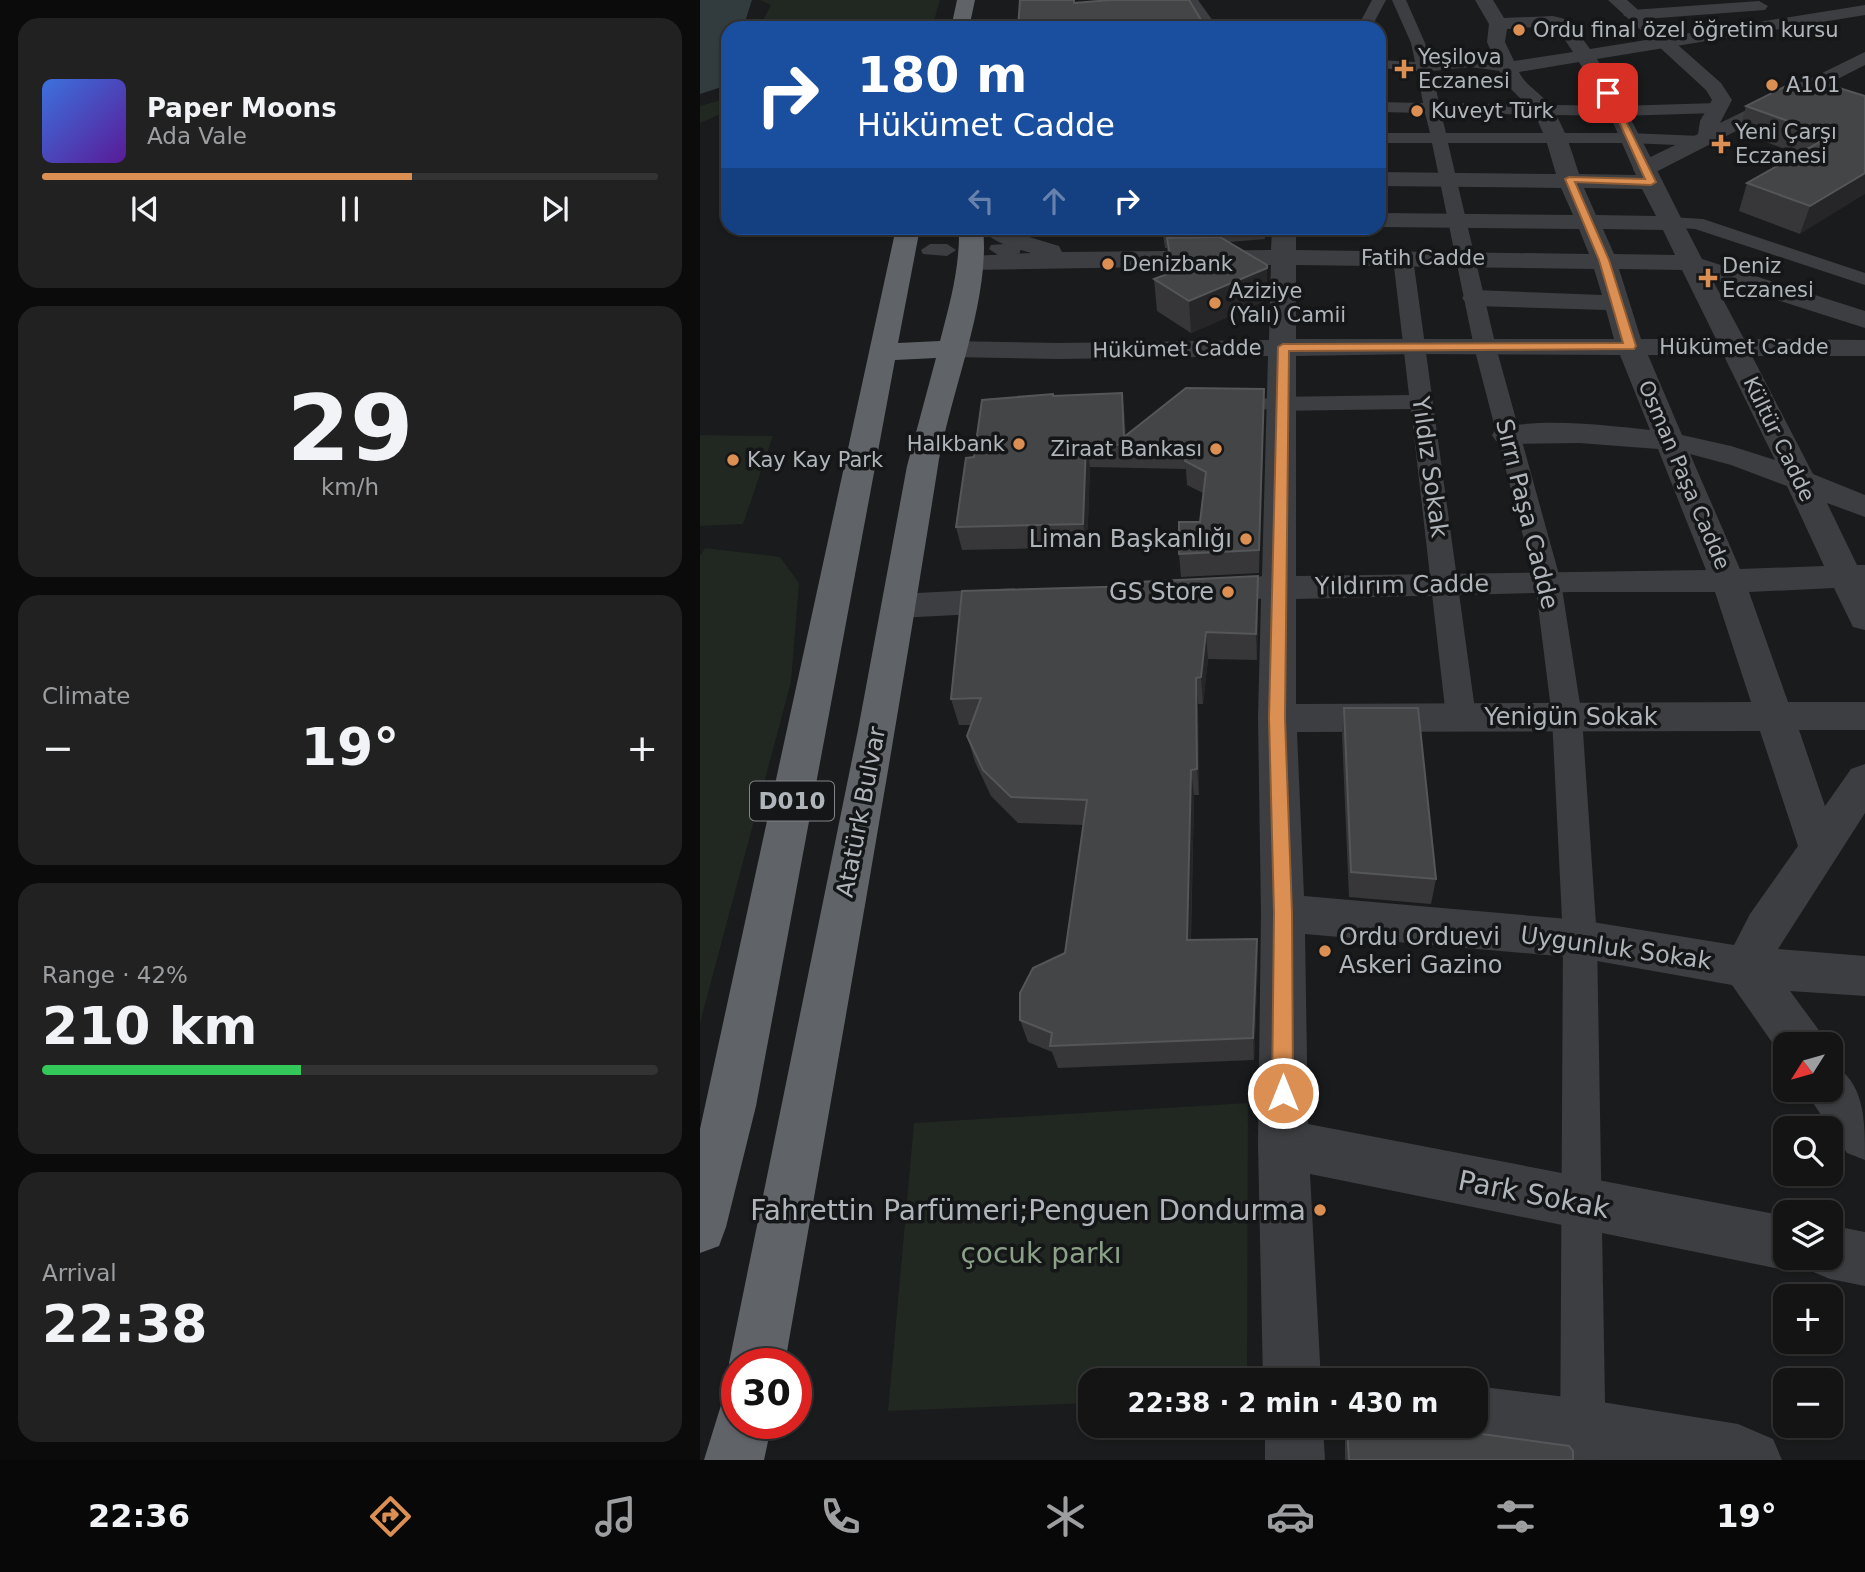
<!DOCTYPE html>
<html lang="en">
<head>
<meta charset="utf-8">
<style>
	body { margin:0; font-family:"DejaVu Sans",sans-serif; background:#212122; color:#f1f3f6; height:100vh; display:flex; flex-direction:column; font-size:26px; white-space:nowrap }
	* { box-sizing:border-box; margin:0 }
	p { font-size:23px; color:#9d9ea0 }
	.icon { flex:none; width:38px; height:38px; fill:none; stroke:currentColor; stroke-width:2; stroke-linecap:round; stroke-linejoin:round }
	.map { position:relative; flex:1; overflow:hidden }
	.sheet { display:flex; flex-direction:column; gap:18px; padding:18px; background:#0b0b0c; width:700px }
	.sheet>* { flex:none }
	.banner { position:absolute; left:21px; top:21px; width:665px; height:214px; border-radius:21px; box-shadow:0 2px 5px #0004,0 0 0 2px #333334; background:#1a4fa0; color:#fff; overflow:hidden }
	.needle { width:46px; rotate:233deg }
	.controls { position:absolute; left:1073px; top:1032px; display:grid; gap:14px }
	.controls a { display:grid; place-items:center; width:70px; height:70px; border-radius:14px; background:#141415; box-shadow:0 2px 5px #0004,0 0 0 2px #333334; font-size:35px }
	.speed { position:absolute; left:21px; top:1348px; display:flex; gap:14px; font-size:35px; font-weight:700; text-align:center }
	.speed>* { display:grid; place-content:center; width:91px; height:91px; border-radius:50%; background:#141415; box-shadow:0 2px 5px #0004,0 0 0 2px #333334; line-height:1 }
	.speed .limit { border:10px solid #d22; background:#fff; color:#111 }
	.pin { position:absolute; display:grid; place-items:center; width:60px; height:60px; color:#fff; margin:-30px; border-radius:14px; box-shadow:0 4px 10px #0006 }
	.me { position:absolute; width:77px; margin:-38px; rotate:0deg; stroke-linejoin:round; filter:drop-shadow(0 0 5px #0008) }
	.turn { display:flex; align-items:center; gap:24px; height:147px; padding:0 21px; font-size:32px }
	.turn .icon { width:91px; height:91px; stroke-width:2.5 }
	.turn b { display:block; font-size:49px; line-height:60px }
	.lanes { display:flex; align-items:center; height:66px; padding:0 21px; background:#0003; justify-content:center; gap:35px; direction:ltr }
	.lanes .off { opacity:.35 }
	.big { font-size:52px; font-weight:800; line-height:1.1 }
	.sheet .tile { flex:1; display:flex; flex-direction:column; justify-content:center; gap:10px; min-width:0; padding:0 24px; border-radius:21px; background:#212122 }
	.sheet .dial { align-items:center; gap:0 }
	.dial b { font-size:91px; line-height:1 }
	.song { display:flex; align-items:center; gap:21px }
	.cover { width:84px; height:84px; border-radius:10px; background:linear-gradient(135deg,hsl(220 70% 55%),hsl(270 70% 35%)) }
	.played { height:7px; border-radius:4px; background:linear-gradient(90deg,#dc8f52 60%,#333334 60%) }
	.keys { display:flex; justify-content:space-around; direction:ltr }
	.heat { display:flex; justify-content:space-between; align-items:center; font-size:38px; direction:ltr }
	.charge { height:10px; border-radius:5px; background:linear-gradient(90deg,#34c759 42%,#333334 0) }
	.trip { position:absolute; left:378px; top:1368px; width:410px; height:70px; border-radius:21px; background:#141415; box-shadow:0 2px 5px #0004,0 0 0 2px #333334; font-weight:800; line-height:70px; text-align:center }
	.menu { display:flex; height:112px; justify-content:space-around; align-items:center; background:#080808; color:#9d9ea0 }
	.menu .icon { width:49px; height:49px }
	.menu .on { color:#dc8f52 }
	.menu b { font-size:32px; color:#f1f3f6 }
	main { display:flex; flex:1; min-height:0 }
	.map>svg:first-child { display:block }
	.green { fill:#212721 }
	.water { fill:#323c3f }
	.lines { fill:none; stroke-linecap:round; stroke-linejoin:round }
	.pedestrian { fill:#3c3e41; fill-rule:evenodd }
	.minor { fill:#3c3e41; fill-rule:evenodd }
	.tertiary { fill:#3c3e41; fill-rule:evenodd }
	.trunk { fill:#606468; fill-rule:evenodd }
	.wall { fill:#37373a }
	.shaded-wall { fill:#262628 }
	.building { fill:#444547; stroke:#555659; stroke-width:2 }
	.route { fill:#dc8f52; stroke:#8f5d35; stroke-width:2 }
	.poi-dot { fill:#dc8f52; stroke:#151617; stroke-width:2.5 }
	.labels { text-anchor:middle; stroke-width:7; stroke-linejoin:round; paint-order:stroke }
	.far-poi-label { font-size:21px; fill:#afb5ba; stroke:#151617; text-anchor:start }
	.far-street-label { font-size:21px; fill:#afb5ba; stroke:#151617 }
	.shield { fill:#151617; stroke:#818589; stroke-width:2 }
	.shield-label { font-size:23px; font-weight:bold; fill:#afb5ba }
	.street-label { font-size:24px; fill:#afb5ba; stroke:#151617 }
	.poi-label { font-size:24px; fill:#afb5ba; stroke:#151617; text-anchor:end }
	.near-street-label { font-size:28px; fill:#afb5ba; stroke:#151617 }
	.near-poi-label { font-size:28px; fill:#afb5ba; stroke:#151617; text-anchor:end }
	.near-park-label { font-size:28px; fill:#8ca288; stroke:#151617 }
</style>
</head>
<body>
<main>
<section class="sheet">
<div class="tile">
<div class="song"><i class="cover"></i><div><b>Paper Moons</b><p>Ada Vale</p></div></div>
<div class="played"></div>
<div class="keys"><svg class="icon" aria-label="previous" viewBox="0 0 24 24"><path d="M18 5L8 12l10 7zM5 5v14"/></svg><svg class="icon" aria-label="pause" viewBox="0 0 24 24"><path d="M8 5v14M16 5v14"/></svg><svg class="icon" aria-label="next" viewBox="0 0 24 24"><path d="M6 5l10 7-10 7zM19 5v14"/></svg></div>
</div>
<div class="tile dial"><b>29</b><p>km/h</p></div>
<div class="tile"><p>Climate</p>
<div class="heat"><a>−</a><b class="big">19°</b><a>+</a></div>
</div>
<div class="tile"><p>Range · 42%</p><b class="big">210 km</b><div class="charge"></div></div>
<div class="tile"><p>Arrival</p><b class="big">22:38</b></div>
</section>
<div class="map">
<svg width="1165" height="1460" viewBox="0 0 1165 1460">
	<rect width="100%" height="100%" fill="#1a1b1c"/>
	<!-- green -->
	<path class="green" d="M60 0H240L232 28H59L71 5Z
		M28 98V111L0 123V106Z
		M0 435 73 436 43 524 0 526Z
		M5 548 80 557 99 583 91 682 0 1023V556Z
		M548 1103 547 1381H390V1403L188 1411 214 1123Z"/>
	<!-- water -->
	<path class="water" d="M0 0H52L43 28H28V85L0 94Z"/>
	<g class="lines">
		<!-- pedestrian -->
		<path class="pedestrian" d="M672 0H686L671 28H657Z
			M692 0H706L725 43 730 62C751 60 799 54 815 68L808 72 770 67 732 71 739 103 918 106 1017 103 1025 108 1017 113 918 116 741 113 746 133H928L1001 136 1009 141 1001 146 928 143H748L796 347 861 582 882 717 897 939 906 1460H860L863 939 852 717 835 582 774 347 732 143H679V133H730L725 113 679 112V102L723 103 717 71 679 68V60L715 62 711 43Z
			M971 217 1003 219 1165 273V285L995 229 965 227 962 223 965 219Z
			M313 239 322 245 319 255H298L289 249 291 245 304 244Z
			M230 244H247L256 250 247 256 223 254 221 250Z
			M703 252 713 258 776 717 771 725 761 728 751 725 746 717 711 409 572 411 564 409 561 404 564 399 572 397 709 395 693 258Z"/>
		<!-- minor -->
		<path class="minor" d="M480 0H498L518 28H500Z
			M775 0H793L804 18 853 16 869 20 890 49 1165 5V15L897 59C936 124 967 192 1002 259L1165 311V328L1012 279 1044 339 1165 340V356H1052L1113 474 1165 495V517L1127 503 1157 565H1165V630L1153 627 1134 588 1049 592 1088 702H1165V730H1099L1125 806 1151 769 1165 764V813L1078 949 1165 956V996L1090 991 1118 1029 1125 1045H1085V1061L1032 985 880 958 605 934 608 1124 1085 1216V1258H1105L1104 1262 1085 1270 610 1174 621 1381H563L558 1144 561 913 558 718 561 599 544 596 539 588 544 580 562 576 568 356 359 359 251 357 241 355 237 349 241 343 251 341 359 343 569 340 571 265 271 270 262 268 259 263 262 258 271 256 331 253C315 248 291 243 282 228H311L326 236 359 246 362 252 571 250 572 228H596V250L889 254 879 229 679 227V213L873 215 861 188 679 186V172L856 174 846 140 834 112 804 82 787 42 789 24ZM852 26 857 28 873 52 814 61 805 42 807 29ZM879 62 908 111 936 175 879 174C872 152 865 128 852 108 843 94 826 87 819 72ZM884 188 942 189 956 216 896 215ZM903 229 963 230 975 255 914 254ZM596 265 894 269 902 295 775 290 766 293 762 298 766 303 775 306 906 310 914 339H596ZM919 269 982 270 1016 339H941ZM714 354 920 355 950 430C904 425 841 417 796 429L792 435 796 441 807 444 879 443 958 449 1006 570 596 576V356ZM948 355 1024 356 1075 460 1031 446 982 435ZM990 454 1031 465 1087 486 1124 566 1040 569ZM873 592H1015L1051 702 596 704V599ZM1060 731 1098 846 1050 914 1034 945 880 920 604 896 597 732Z
			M1059 1 1068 6 1065 10 932 20 923 15 932 10Z
			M314 588 326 592 331 600 326 608 314 612 198 618 186 614 181 606 186 598 198 594Z
			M1130 1063C1165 1081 1165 1119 1165 1160L1147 1153 1113 1103 1107 1090H1130Z
			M1130 1225 1165 1232V1286L1130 1279 1111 1271 1106 1258H1130Z
			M775 1386 883 1399 1038 1424 1073 1439 1082 1460H898L775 1444 754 1436 750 1426H775Z
			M565 1426H623L625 1460H565Z"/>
		<!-- tertiary -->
		<path class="tertiary" d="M908 0H927L1021 83 1032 100 1020 123 1165 52V65L952 174H936L933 169 936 164 998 134 1000 121 1012 100 1006 90Z"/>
		<!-- trunk -->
		<path class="trunk" d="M257 0H275L269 28H251Z
			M196 228H220L198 343 240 341C250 303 260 267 259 228H283C291 302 248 397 237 472 190 769 137 1066 85 1363H37V1383L29 1363 158 730 207 466 236 358 195 360 56 1106 26 1227 19 1246 0 1253V1129Z
			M37 1396V1423H72L64 1460H4L22 1402Z"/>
	</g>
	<!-- wall -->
	<path class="wall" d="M1165 96 1100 234 1039 211 1047 183 1098 154 1039 132 1046 106Z
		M462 228H565V239L529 242 567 300 491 333 457 311 454 279 470 273 467 248H465Z
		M564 389 559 573 481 577 479 554 500 522 503 493 487 485 486 469 390 467 387 547 262 550 256 527 354 396 422 393 426 436Z
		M558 603 557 660 508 659 503 704H498L499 795H494L491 940 558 963 554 1060 358 1068 352 1052 328 1042 320 1020 365 953 383 825 318 823 291 796 275 762 267 736 271 725H259L251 699Z
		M644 708 736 879 731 904 649 897 642 735Z
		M645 1426H723L873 1460H645Z"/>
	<!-- shaded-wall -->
	<path class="shaded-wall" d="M1165 173V194L1100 234 1110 206Z
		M567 265V300L491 333 489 301Z
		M564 389V412L559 573V550Z
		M422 393 425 415 426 445H425Z
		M386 444 390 467 387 547 383 524Z
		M558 576V603L557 660 556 634Z
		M506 632 508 659 503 704 501 677Z
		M496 678 498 704 499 795 497 769Z
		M491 770 494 795 490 963 487 940Z
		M557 939 558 963 554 1060 553 1038Z"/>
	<!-- building -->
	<path class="building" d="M320 0H374V3L410 0H489L506 28H318Z
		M1104 77 1165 96V173L1110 206 1047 183 1130 136 1046 106Z
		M520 237 567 265V268L489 301 454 279 473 272 467 238Z
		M486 388 564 389 559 550 479 554V522H500L506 472 485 461 486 446 386 444 383 524 256 527 266 458 274 457 282 400 353 394V396L422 393 424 437Z
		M558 576 556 634 506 632 501 677 496 678 497 769 491 770 487 940 557 939 553 1038 350 1046 352 1033 320 1020V993L333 968 365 953 387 800 311 797 283 770 267 736 281 698 251 699 262 591 437 586 438 582Z
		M644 708H718L736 879 651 872Z
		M647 1426H723L869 1446 873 1451V1460H649Z"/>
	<!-- route -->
	<path class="route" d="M905 91 912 93 956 182 951 185 875 182 909 260 936 346 934 349 589 351 585 718 592 913 593 1093 590 1100 583 1103 575 1100 572 1093 574 913 569 718 578 347 583 344 923 343 899 260 865 179 869 177 945 179Z"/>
	<!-- markers -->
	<g class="poi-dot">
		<circle cx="819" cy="30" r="7"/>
		<path d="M700.5 58.5h7v7h7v7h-7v7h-7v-7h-7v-7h7z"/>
		<circle cx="1072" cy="85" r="7"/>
		<circle cx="717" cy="111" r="7"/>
		<path d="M1017.5 133.5h7v7h7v7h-7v7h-7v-7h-7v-7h7z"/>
		<circle cx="408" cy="264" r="7"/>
		<path d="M1004.5 267.5h7v7h7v7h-7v7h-7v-7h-7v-7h7z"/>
		<circle cx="515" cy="303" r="7"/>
		<circle cx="319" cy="444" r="7"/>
		<circle cx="516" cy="449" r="7"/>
		<circle cx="33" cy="460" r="7"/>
		<circle cx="546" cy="539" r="7"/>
		<circle cx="528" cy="592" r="7"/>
		<circle cx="625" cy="951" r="7"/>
		<circle cx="620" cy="1210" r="7"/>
	</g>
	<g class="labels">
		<!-- far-poi labels -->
		<g class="far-poi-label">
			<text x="833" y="37">Ordu final özel öğretim kursu</text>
			<text x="718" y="64">Yeşilova<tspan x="718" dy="24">Eczanesi</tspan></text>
			<text x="1086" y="92">A101</text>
			<text x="731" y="118">Kuveyt Türk</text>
			<text x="1035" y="139">Yeni Çarşı<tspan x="1035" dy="24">Eczanesi</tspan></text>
			<text x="422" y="271">Denizbank</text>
			<text x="1022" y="273">Deniz<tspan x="1022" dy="24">Eczanesi</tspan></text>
			<text x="529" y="298">Aziziye<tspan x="529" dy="24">(Yalı) Camii</tspan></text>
			<text x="305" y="451" text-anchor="end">Halkbank</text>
			<text x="502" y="456" text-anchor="end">Ziraat Bankası</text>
			<text x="47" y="467">Kay Kay Park</text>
		</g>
		<!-- far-street labels -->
		<g class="far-street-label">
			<text x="723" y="265">Fatih Cadde</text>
			<text x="1044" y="354">Hükümet Cadde</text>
			<text transform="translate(477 349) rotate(-1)" y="7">Hükümet Cadde</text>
			<text transform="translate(1079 439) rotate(64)" y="7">Kültür Cadde</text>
			<text transform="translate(984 475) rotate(67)" y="7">Osman Paşa Cadde</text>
		</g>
		<!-- shield labels -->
		<rect class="shield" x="50" y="781.5" width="84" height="39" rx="5"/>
		<g class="shield-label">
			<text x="92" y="809">D010</text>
		</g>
		<!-- street labels -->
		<g class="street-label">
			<text transform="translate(730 467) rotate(82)" y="8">Yıldız Sokak</text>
			<text transform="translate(827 514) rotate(76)" y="8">Sırrı Paşa Cadde</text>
			<text transform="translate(702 585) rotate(-1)" y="8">Yıldırım Cadde</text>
			<text x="871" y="725">Yenigün Sokak</text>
			<text transform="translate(161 812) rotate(-79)" y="8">Atatürk Bulvar</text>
			<text transform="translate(916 948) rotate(8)" y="8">Uygunluk Sokak</text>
		</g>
		<!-- poi labels -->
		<g class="poi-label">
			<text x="532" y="547">Liman Başkanlığı</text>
			<text x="514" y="600">GS Store</text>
			<text x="639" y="945" text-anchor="start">Ordu Orduevi<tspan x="639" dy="28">Askeri Gazino</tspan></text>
		</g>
		<!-- near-street labels -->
		<g class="near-street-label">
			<text transform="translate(834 1194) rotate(11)" y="10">Park Sokak</text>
		</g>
		<!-- near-poi labels -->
		<g class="near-poi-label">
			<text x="606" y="1220">Fahrettin Parfümeri;Penguen Dondurma</text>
		</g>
		<!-- near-park labels -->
		<g class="near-park-label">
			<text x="341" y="1263">çocuk parkı</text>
		</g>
	</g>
</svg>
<div class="controls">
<a><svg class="needle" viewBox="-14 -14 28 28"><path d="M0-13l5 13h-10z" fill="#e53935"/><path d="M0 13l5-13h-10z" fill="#9d9ea0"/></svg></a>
<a><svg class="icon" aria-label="search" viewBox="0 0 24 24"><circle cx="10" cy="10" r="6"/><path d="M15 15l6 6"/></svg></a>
<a><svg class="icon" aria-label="layers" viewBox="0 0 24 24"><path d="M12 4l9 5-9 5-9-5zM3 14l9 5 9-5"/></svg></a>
<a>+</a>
<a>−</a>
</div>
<div class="speed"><div class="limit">30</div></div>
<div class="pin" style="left:908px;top:93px;background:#d93025"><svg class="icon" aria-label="arrive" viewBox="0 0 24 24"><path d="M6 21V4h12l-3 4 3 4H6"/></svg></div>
<svg class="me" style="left:583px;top:1093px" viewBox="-20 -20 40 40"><circle r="17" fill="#dc8f52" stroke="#fff" stroke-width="3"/><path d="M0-11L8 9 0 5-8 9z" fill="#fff"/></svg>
<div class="trip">22:38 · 2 min · 430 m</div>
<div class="banner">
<div class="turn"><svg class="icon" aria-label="right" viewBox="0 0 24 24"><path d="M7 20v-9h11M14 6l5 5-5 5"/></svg><div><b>180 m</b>Hükümet Cadde</div></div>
<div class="lanes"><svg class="icon off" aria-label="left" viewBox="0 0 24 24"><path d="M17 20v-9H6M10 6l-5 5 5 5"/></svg><svg class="icon off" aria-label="ahead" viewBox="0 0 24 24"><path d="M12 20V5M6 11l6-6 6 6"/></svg><svg class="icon" aria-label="right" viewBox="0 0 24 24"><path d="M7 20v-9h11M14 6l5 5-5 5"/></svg></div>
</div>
</div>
</main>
<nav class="menu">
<b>22:36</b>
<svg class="icon on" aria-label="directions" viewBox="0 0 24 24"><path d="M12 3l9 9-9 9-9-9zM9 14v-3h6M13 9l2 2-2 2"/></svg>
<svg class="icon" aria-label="music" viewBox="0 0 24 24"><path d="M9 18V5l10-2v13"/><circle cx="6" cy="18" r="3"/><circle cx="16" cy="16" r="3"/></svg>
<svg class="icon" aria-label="phone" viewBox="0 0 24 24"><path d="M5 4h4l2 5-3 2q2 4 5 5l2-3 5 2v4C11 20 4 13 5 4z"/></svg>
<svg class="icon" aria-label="climate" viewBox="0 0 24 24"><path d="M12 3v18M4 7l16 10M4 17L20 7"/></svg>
<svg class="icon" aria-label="car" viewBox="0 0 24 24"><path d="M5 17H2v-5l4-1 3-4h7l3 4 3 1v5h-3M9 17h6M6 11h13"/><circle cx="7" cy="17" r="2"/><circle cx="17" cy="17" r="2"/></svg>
<svg class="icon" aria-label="filters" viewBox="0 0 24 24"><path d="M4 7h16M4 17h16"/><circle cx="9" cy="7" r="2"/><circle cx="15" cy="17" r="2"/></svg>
<b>19°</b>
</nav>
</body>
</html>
